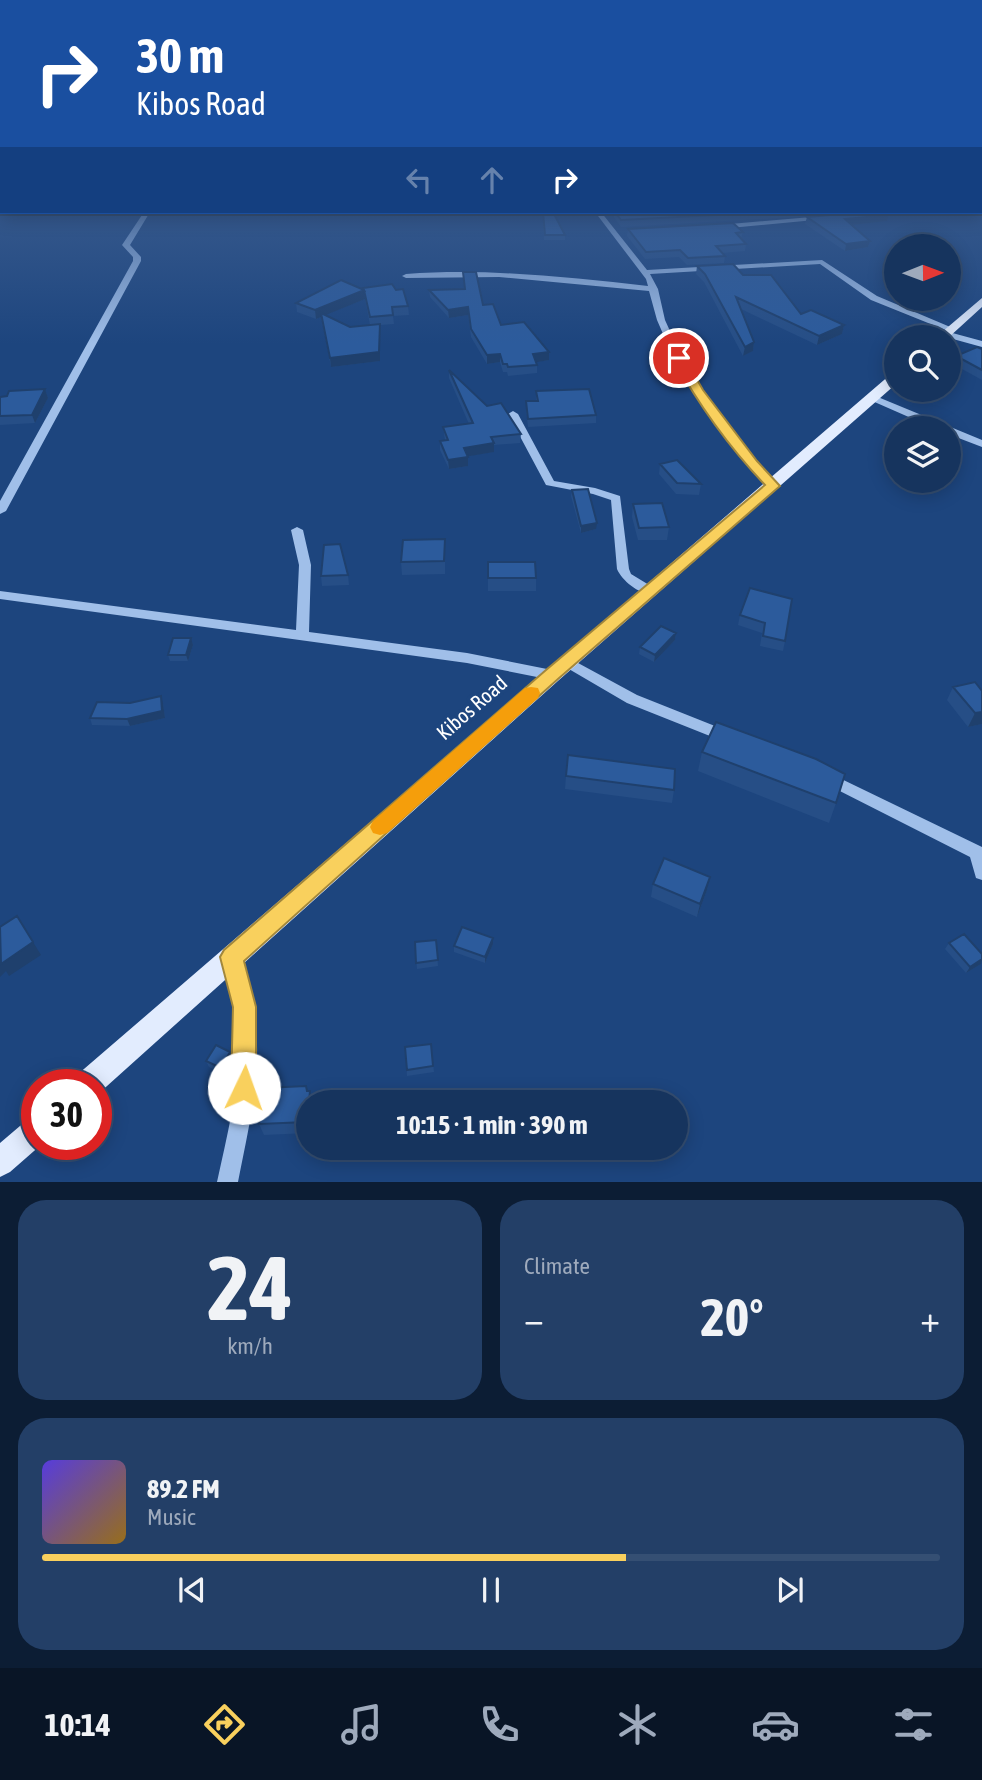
<!DOCTYPE html>
<html lang="en">
<head>
<meta charset="utf-8">
<style>
	body { margin:0; font-family:"Asap Condensed",sans-serif; background:#233f67; color:#f1f3f6; height:100vh; display:flex; flex-direction:column; font-size:26px; white-space:nowrap }
	* { box-sizing:border-box; margin:0 }
	p { font-size:23px; color:#9eaabc }
	.icon { flex:none; width:38px; height:38px; fill:none; stroke:currentColor; stroke-width:2; stroke-linecap:round; stroke-linejoin:round }
	.map { position:relative; height:1182px; overflow:hidden }
	.drawer { display:flex; flex-direction:column; gap:18px; padding:18px; background:#0c1d34; flex:1 }
	.drawer>* { flex:none }
	.top-card { position:absolute; left:0px; top:0px; width:984px; height:214px; box-shadow:0 4px 18px #0003,0 0 0 2px #354f73; background:#1a4fa0; color:#fff; overflow:hidden }
	.needle { width:46px; rotate:89deg }
	.tools { position:absolute; left:884px; top:234px; display:grid; gap:14px }
	.tools a { display:grid; place-items:center; width:77px; height:77px; border-radius:50%; background:#16345e; box-shadow:0 4px 18px #0003,0 0 0 2px #354f73; font-size:35px }
	.speed { position:absolute; left:21px; top:1069px; display:flex; gap:14px; font-size:35px; font-weight:700; text-align:center }
	.speed>* { display:grid; place-content:center; width:91px; height:91px; border-radius:50%; background:#16345e; box-shadow:0 4px 18px #0003,0 0 0 2px #354f73; line-height:1 }
	.speed .limit { border:10px solid #d22; background:#fff; color:#111 }
	.pin { position:absolute; display:grid; place-items:center; width:60px; height:60px; color:#fff; margin:-30px; border:4px solid #fff; border-radius:50%; box-shadow:0 2px 7px #0007 }
	.me { position:absolute; width:77px; margin:-38px; rotate:3deg; stroke-linejoin:round; filter:drop-shadow(0 0 5px #0008) }
	.turn { display:flex; align-items:center; gap:24px; height:147px; padding:0 21px; font-size:32px }
	.turn .icon { width:91px; height:91px; stroke-width:2.5 }
	.turn b { display:block; font-size:49px; line-height:60px }
	.lanes { display:flex; align-items:center; height:66px; padding:0 21px; background:#0003; justify-content:center; gap:35px; direction:ltr }
	.lanes .off { opacity:.35 }
	.big { font-size:52px; font-weight:700; line-height:1.1 }
	.drawer .card { flex:1; display:flex; flex-direction:column; justify-content:center; gap:10px; min-width:0; padding:0 24px; border-radius:28px; background:#233f67 }
	.drawer .dial { align-items:center; gap:0 }
	.dial b { font-size:91px; line-height:1 }
	.song { display:flex; align-items:center; gap:21px }
	.cover { width:84px; height:84px; border-radius:10px; background:linear-gradient(135deg,hsl(250 70% 55%),hsl(40 70% 35%)) }
	.played { height:7px; border-radius:4px; background:linear-gradient(90deg,#f9d05d 65%,#354f73 65%) }
	.keys { display:flex; justify-content:space-around; direction:ltr }
	.heat { display:flex; justify-content:space-between; align-items:center; font-size:38px; direction:ltr }
	.drawer .tiles { flex:1; display:grid; gap:18px; grid-template-columns:1fr 1fr }
	.card:last-child { grid-column:span 2 }
	.trip { position:absolute; left:296px; top:1090px; width:392px; height:70px; border-radius:35px; background:#16345e; box-shadow:0 4px 18px #0003,0 0 0 2px #354f73; font-weight:700; line-height:70px; text-align:center }
	.tab-bar { display:flex; height:112px; justify-content:space-around; align-items:center; background:#091526; color:#9eaabc }
	.tab-bar .icon { width:49px; height:49px }
	.tab-bar .selected { color:#f9d05d }
	.tab-bar b { font-size:32px; color:#f1f3f6 }
	.map>svg:first-child { display:block }
	.lines { fill:none; stroke-linecap:round; stroke-linejoin:round }
	.minor { fill:#a0bfe9; fill-rule:evenodd }
	.major { fill:#e2ecfe; fill-rule:evenodd }
	.wall { fill:#264e86; fill-rule:evenodd }
	.shaded-wall { fill:#1f406d }
	.building { fill:#2c5b9c; stroke:#1f406d; stroke-width:2 }
	.route { fill:#f9d05d; stroke:#a2873c; stroke-width:2 }
	.slow { fill:#f59e0b }
	.labels { text-anchor:middle; stroke-width:7; stroke-linejoin:round; paint-order:stroke }
	.street-label { font-size:21px; fill:#fff; stroke:#1d457e }
</style>
</head>
<body>
<div class="map">
<svg width="982" height="1182" viewBox="0 0 982 1182">
	<rect width="100%" height="100%" fill="#1d457e"/>
	<g class="lines">
		<!-- minor -->
		<path class="minor" d="M144 212H150L130 245 141 257V261L6 511 0 514V501L133 261V257L122 245Z
			M595 212H601L647 270 822 260 877 296 955 329 948 331 871 300 820 264 650 274 658 289 665 320 689 373 756 462 778 486 777 488H769L748 466 680 373 657 320 649 291 499 277 406 278 402 276 406 274C487 268 567 277 648 286L646 279Z
			M823 216 826 218 825 219 719 229 716 227 719 225Z
			M945 331 982 341V347L942 336V332Z
			M873 395 982 440V447L948 434V429H936L870 400 868 398Z
			M513 411 518 414 554 481 595 488 620 496 629 569 631 574 654 588 656 591 654 594C641 596 622 581 617 569L611 500 593 494 546 485 508 414Z
			M297 527 303 530 311 565 309 632 467 653 552 670 557 672 559 675 557 678 552 680 467 663 0 599V591L296 630 299 565 291 530Z
			M567 657 637 695 730 732 732 736 730 740 725 742 627 703 562 665 560 662 562 659Z
			M829 773 982 847V880L976 878 970 857 824 783 821 779 824 775Z
			M232 949 238 951 241 957C247 980 254 1002 256 1026 261 1078 248 1131 238 1182H217C228 1131 242 1078 238 1026 236 1002 229 980 223 957L226 951Z"/>
		<!-- major -->
		<path class="major" d="M982 298V307L948 338H935Z
			M896 373V384L559 680 97 1095 96 1085H73L77 1075 891 374Z
			M37 1116V1144H42L10 1172 0 1177V1143L27 1120Z"/>
	</g>
	<!-- wall -->
	<path class="wall" d="M523 212H591L554 214 565 235V240H544L543 214 525 216Z
		M614 212H885L887 221 852 225 870 241 868 247 845 251 805 224 807 217 832 215 621 227 614 217Z
		M628 229 743 232 741 239 746 244 745 251 722 253 725 256 724 263 687 265 679 257 645 259 627 236Z
		M697 266 743 275 801 314 844 325 842 334 817 345 741 309 754 342 753 351 743 356 704 282 696 274Z
		M463 272 483 305 501 325 549 352V360L536 362 537 365V373L508 376 507 372H503L500 362 487 364 471 337 468 315 449 318 430 297 429 290 465 289Z
		M364 290 408 306 409 315 393 316 394 324 380 325V361L331 367 321 317 316 319 297 312 296 303ZM365 299 370 325 350 327 325 315Z
		M982 349V380L953 364 956 356Z
		M449 370 487 406 521 434 520 443 494 445V452L467 456 468 466 449 469 440 450V441L445 440 443 427 469 424 449 378Z
		M45 389 48 398 35 423 0 425V397Z
		M536 391 596 415V423L528 427 526 410V401H536Z
		M660 464 701 484 699 495 676 494 659 474Z
		M572 490 596 529 581 533 571 496Z
		M633 504 669 527 667 540H638L632 517Z
		M445 539V574L402 575 401 562Z
		M488 562 536 578V591H488Z
		M348 575 349 585 322 586 321 576Z
		M750 588 785 641 783 651 760 646 762 633 738 625 740 615Z
		M676 633 675 640 654 662 639 654 640 647Z
		M191 638 193 645 188 661H170L168 655Z
		M975 682 982 724 968 727 947 700 953 687Z
		M163 703 165 718 130 726 92 725 90 718Z
		M702 752 836 803 829 823 698 771Z
		M566 776 674 790 672 803 565 789Z
		M710 877 707 890 697 917 651 897 653 884Z
		M436 940 438 966 417 969 415 942Z
		M949 943 981 964 966 973 945 949Z
		M493 944 485 963 454 952V946Z
		M431 1044 434 1072 407 1076 405 1047Z
		M233 1058 223 1074 209 1067 206 1061Z
		M306 1086 308 1091H310L313 1102H308V1133L264 1135 259 1124Z"/>
	<!-- shaded-wall -->
	<path class="shaded-wall" d="M526 212H543V214L525 216Z
		M888 215 887 221 843 226 845 219Z
		M870 241 868 247 845 251 846 244Z
		M364 290 365 299 316 319 315 310Z
		M468 307V315L449 318 448 310Z
		M380 324V361L331 367 330 358Z
		M844 325 842 334 817 345 819 336Z
		M754 342 753 351 743 356 745 347Z
		M549 352V360L532 363 533 354Z
		M500 354V362L487 364V355Z
		M45 389 48 398 35 423 32 415Z
		M494 443V452L464 457V448Z
		M468 457V466L449 469 448 460Z
		M597 523 596 529 581 533V526Z
		M676 633 675 640 654 662 655 655Z
		M191 638 193 645 188 661 186 655Z
		M161 696 163 703 165 718 130 726 127 719Z
		M982 712V724L968 727 975 713Z
		M710 877 707 890 697 917 700 904Z
		M493 938V944L485 963V957Z
		M33 942 41 955 9 976 6 971 0 977V962Z
		M982 959 981 964 966 973 970 967Z
		M230 1052 233 1058 223 1074 221 1068Z
		M306 1086 310 1096V1091L313 1102H309Z"/>
	<!-- building -->
	<path class="building" d="M543 212H553L565 235H545Z
		M615 212H774L621 220Z
		M843 212H885L888 215 845 219 870 241 846 244 807 217 842 214Z
		M733 223 743 232 736 233 746 244 716 246 725 256 688 258 680 250 646 252 628 229Z
		M733 264 743 275H771L801 314 811 310 844 325 819 336 736 297 754 342 745 347 705 274 697 266Z
		M463 272H476L483 305 493 304 501 325 524 322 549 352 533 354 537 365 508 367 507 364H503L500 354 487 355 471 329 468 307 448 310 429 290 465 289Z
		M341 280 364 290 363 288 392 284 396 290 403 289 408 306 392 307 393 315 370 317 364 290 315 310 296 303Z
		M321 313 350 327 380 324 379 352 330 358Z
		M977 347 982 349V370L956 356Z
		M449 370 487 406 501 403 521 434 491 437 494 443 464 448 468 457 448 460 440 441 448 440 443 427 473 423Z
		M45 389 32 415 0 416V397L7 396 9 391Z
		M589 389 596 415 528 419 526 401H538L536 391Z
		M677 460 701 484 677 483 660 464Z
		M588 489 597 523 581 526 572 490Z
		M662 503 669 527 639 528 633 504Z
		M445 539 444 561 401 562 403 540Z
		M340 544 348 575 321 576 324 545Z
		M488 562H535L536 578H488Z
		M750 588 792 599 785 641 763 636 765 623 740 615Z
		M661 626 676 633 655 655 640 647Z
		M173 638H191L186 655H168Z
		M975 682 982 691V712L975 713 953 687Z
		M161 696 162 711 127 719 90 718 97 702 130 703Z
		M716 722 816 759 845 774 836 803 702 752Z
		M568 755 675 769 674 790 566 776Z
		M664 858 710 877 700 904 653 884Z
		M17 916 33 942 1 964 0 927Z
		M462 927 493 938 485 957 454 946Z
		M964 934 982 954V959L970 967 949 943Z
		M436 940 438 960 416 963 415 942Z
		M431 1044 433 1066 407 1070 405 1047Z
		M216 1045 230 1052 221 1068 206 1061Z
		M306 1086 307 1091H310L309 1102H308L307 1122 259 1124 264 1088Z
		M384 1093 433 1094V1102H383Z"/>
	<!-- sky -->
	<linearGradient id="sky" x2="0" y2="1"><stop stop-color="#102645"/><stop offset="0.52" stop-color="#3a5c8f"/><stop offset="1" stop-color="#3a5c8f" stop-opacity="0"/></linearGradient>
	<rect width="982" height="344" fill="url(#sky)"/>
	<!-- route -->
	<path class="route" d="M675 355H683L703 390 757 461 780 486 558 679 244 961 256 1007V1088L253 1097 244 1100 235 1097 231 1088 233 1007 220 957 224 950 546 670 765 485C729 447 698 404 673 358Z"/>
	<!-- slow -->
	<path class="slow" d="M531 687 538 688 540 693 538 698 387 833 380 835 373 833 370 827 373 821 525 688Z"/>
	<g class="labels">
		<!-- street labels -->
		<g class="street-label">
			<text transform="translate(472 708) rotate(-41)" y="7">Kibos Road</text>
		</g>
	</g>
</svg>
<div class="tools">
<a><svg class="needle" viewBox="-14 -14 28 28"><path d="M0-13l5 13h-10z" fill="#e53935"/><path d="M0 13l5-13h-10z" fill="#9eaabc"/></svg></a>
<a><svg class="icon" aria-label="search" viewBox="0 0 24 24"><circle cx="10" cy="10" r="6"/><path d="M15 15l6 6"/></svg></a>
<a><svg class="icon" aria-label="layers" viewBox="0 0 24 24"><path d="M12 4l9 5-9 5-9-5zM3 14l9 5 9-5"/></svg></a>
</div>
<div class="speed"><div class="limit">30</div></div>
<div class="pin" style="left:679px;top:358px;background:#d93025"><svg class="icon" aria-label="arrive" viewBox="0 0 24 24"><path d="M6 21V4h12l-3 4 3 4H6"/></svg></div>
<svg class="me" style="left:244px;top:1088px" viewBox="-20 -20 40 40"><circle r="19" fill="#fff"/><path d="M0-13L10 11 0 6-10 11z" fill="#f9d05d"/></svg>
<div class="trip">10:15 · 1 min · 390 m</div>
<div class="top-card">
<div class="turn"><svg class="icon" aria-label="right" viewBox="0 0 24 24"><path d="M7 20v-9h11M14 6l5 5-5 5"/></svg><div><b>30 m</b>Kibos Road</div></div>
<div class="lanes"><svg class="icon off" aria-label="left" viewBox="0 0 24 24"><path d="M17 20v-9H6M10 6l-5 5 5 5"/></svg><svg class="icon off" aria-label="ahead" viewBox="0 0 24 24"><path d="M12 20V5M6 11l6-6 6 6"/></svg><svg class="icon" aria-label="right" viewBox="0 0 24 24"><path d="M7 20v-9h11M14 6l5 5-5 5"/></svg></div>
</div>
</div>
<section class="drawer">
<div class="tiles">
<div class="card dial"><b>24</b><p>km/h</p></div>
<div class="card"><p>Climate</p>
<div class="heat"><a>−</a><b class="big">20°</b><a>+</a></div>
</div>
<div class="card">
<div class="song"><i class="cover"></i><div><b>89.2 FM</b><p>Music</p></div></div>
<div class="played"></div>
<div class="keys"><svg class="icon" aria-label="previous" viewBox="0 0 24 24"><path d="M18 5L8 12l10 7zM5 5v14"/></svg><svg class="icon" aria-label="pause" viewBox="0 0 24 24"><path d="M8 5v14M16 5v14"/></svg><svg class="icon" aria-label="next" viewBox="0 0 24 24"><path d="M6 5l10 7-10 7zM19 5v14"/></svg></div>
</div>
</div>
</section>
<nav class="tab-bar">
<b>10:14</b>
<svg class="icon selected" aria-label="directions" viewBox="0 0 24 24"><path d="M12 3l9 9-9 9-9-9zM9 14v-3h6M13 9l2 2-2 2"/></svg>
<svg class="icon" aria-label="music" viewBox="0 0 24 24"><path d="M9 18V5l10-2v13"/><circle cx="6" cy="18" r="3"/><circle cx="16" cy="16" r="3"/></svg>
<svg class="icon" aria-label="phone" viewBox="0 0 24 24"><path d="M5 4h4l2 5-3 2q2 4 5 5l2-3 5 2v4C11 20 4 13 5 4z"/></svg>
<svg class="icon" aria-label="climate" viewBox="0 0 24 24"><path d="M12 3v18M4 7l16 10M4 17L20 7"/></svg>
<svg class="icon" aria-label="car" viewBox="0 0 24 24"><path d="M5 17H2v-5l4-1 3-4h7l3 4 3 1v5h-3M9 17h6M6 11h13"/><circle cx="7" cy="17" r="2"/><circle cx="17" cy="17" r="2"/></svg>
<svg class="icon" aria-label="filters" viewBox="0 0 24 24"><path d="M4 7h16M4 17h16"/><circle cx="9" cy="7" r="2"/><circle cx="15" cy="17" r="2"/></svg>
</nav>
</body>
</html>
